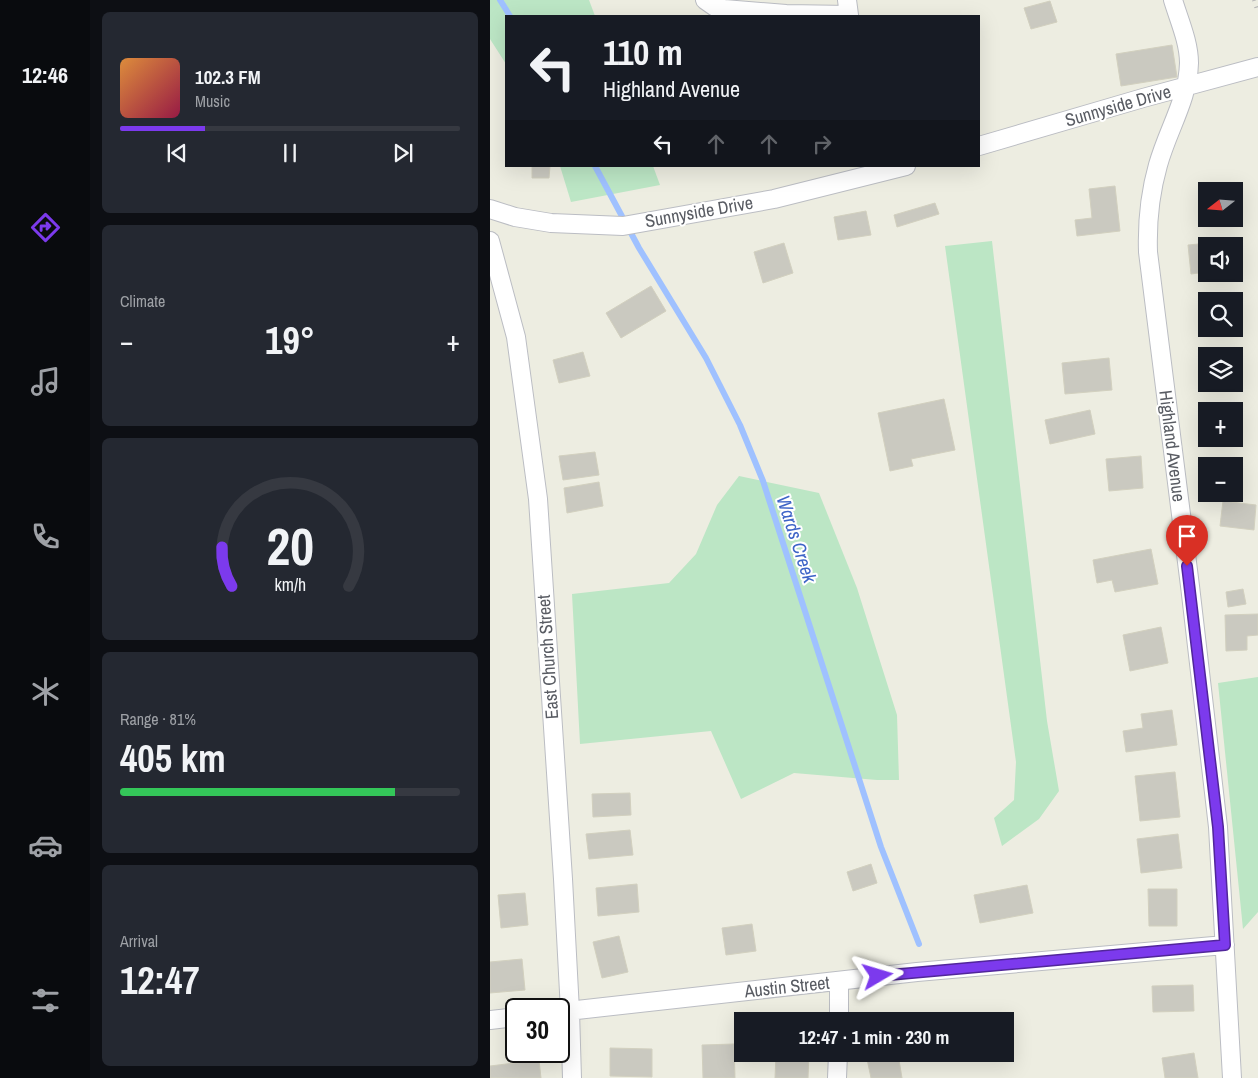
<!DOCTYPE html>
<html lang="en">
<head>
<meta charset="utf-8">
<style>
	body { margin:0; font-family:"Archivo Narrow",sans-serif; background:#242831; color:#f1f3f6; height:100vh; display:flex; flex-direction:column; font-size:19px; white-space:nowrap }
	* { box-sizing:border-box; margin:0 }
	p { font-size:16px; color:#9ea1a6 }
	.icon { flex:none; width:28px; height:28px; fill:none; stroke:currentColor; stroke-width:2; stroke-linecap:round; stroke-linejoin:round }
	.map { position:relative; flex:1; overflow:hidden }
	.side { display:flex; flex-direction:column; gap:12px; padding:12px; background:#0d0f14; width:400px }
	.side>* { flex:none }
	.guide { position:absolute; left:15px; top:15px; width:475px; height:152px; border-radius:0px; box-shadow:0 5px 20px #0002; background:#171b24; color:#f1f3f6; overflow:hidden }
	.needle { width:32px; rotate:253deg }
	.buttons { position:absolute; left:708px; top:182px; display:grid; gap:10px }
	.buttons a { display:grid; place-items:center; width:45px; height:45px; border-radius:0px; background:#171b24; box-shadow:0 5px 20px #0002; font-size:25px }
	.speed { position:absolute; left:15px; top:998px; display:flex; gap:10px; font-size:25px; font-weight:700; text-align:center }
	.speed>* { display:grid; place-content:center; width:65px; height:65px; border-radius:50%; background:#171b24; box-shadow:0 5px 20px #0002; line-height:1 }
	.speed .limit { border:2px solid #111; border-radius:8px; background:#fff; color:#111 }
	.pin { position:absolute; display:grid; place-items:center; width:42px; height:42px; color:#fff; margin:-51px -21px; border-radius:50% 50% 50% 0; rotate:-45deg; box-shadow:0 0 5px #0007 }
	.pin .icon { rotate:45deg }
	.me { position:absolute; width:55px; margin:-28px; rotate:83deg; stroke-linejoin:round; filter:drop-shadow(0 0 4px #0008) }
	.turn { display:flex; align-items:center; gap:18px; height:105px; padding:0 15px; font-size:22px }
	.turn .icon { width:65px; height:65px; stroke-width:2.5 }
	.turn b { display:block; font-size:35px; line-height:42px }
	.lanes { display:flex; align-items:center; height:48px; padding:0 15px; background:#0003; justify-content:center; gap:25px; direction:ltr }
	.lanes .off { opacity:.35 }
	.big { font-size:38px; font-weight:700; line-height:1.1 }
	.side .tile { flex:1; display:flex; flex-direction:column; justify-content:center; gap:8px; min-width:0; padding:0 18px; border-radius:8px; background:#242831 }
	.side .dial { align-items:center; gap:0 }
	.dial svg { height:130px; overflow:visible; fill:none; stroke:#363941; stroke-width:7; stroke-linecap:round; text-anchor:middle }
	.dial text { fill:#f1f3f6; stroke:none }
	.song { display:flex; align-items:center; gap:15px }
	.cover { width:60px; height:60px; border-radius:8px; background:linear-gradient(135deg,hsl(30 70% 55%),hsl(340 70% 35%)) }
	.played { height:5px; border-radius:2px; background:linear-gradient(90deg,#7c3aed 25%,#363941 25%) }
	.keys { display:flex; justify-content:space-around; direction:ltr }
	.heat { display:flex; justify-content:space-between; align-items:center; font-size:28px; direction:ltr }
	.charge { height:8px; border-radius:4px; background:linear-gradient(90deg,#34c759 81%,#363941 0) }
	.trip { position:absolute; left:244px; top:1012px; width:280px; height:50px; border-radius:0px; background:#171b24; box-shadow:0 5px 20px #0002; font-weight:700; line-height:50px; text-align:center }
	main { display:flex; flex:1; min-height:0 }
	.dock { display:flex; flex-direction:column; width:90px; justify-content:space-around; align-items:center; background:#090b0e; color:#9ea1a6 }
	.dock .icon { width:35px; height:35px }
	.dock .on { color:#7c3aed }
	.dock b { font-size:22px; color:#f1f3f6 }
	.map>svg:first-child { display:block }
	.green { fill:#bce6c5 }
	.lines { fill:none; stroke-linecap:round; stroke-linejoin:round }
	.stream { stroke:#9fc1ff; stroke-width:6 }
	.building { fill:#cac9c0; stroke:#d2d0bf }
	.minor-casing { stroke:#bbbdc3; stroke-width:20 }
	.minor { stroke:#fff; stroke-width:18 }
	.rail { stroke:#b5b5b6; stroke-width:4; stroke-dasharray:1 6; stroke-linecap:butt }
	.route-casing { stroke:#51269a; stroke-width:12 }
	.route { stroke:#7c3aed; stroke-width:9 }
	.labels { text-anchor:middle; stroke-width:4; stroke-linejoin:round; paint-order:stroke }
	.street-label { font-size:18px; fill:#595c63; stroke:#fff }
	.water-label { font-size:19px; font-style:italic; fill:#3d64c7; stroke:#fff }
</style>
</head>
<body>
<main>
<nav class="dock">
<b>12:46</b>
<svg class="icon on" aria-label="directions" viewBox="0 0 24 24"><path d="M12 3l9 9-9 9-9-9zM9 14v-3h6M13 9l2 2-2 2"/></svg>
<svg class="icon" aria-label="music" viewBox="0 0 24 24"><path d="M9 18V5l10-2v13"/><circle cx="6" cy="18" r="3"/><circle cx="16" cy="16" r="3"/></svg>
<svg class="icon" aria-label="phone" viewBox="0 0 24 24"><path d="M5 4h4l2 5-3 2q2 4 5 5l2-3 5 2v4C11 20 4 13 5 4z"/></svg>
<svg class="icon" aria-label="climate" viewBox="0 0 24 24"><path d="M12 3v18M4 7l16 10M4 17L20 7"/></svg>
<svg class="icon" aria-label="car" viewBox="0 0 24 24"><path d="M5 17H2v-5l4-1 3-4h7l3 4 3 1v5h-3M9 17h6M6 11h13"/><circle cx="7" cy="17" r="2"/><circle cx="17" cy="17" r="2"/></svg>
<svg class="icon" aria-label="filters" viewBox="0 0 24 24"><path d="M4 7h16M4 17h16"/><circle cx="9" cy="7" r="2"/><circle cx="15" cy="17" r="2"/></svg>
</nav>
<section class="side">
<div class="tile">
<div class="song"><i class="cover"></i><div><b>102.3 FM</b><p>Music</p></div></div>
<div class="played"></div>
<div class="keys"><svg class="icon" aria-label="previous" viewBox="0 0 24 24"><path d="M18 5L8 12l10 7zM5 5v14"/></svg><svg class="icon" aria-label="pause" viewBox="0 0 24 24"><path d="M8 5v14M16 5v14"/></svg><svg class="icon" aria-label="next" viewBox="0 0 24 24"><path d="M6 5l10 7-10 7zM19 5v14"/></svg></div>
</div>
<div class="tile"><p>Climate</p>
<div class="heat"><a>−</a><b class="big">19°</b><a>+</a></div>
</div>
<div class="tile dial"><svg viewBox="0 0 100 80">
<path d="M14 69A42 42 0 1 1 86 69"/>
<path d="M14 69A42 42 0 0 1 8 45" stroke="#7c3aed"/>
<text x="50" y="56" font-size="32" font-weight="700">20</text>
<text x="50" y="72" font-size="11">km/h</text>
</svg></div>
<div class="tile"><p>Range · 81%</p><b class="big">405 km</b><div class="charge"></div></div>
<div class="tile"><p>Arrival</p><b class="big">12:47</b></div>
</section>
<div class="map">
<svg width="768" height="1078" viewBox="0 0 768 1078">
	<rect width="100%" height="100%" fill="#edede1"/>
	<!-- green -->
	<path class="green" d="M0 0H99L105 16H16V64L0 39Z
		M70 166H163L170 185 81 202Z
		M502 241 557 721 569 791 549 819 512 846 504 818 524 800 526 762 455 246Z
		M249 476 329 493 367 588 407 715 409 780H387L304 773 251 799 221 731 90 744 82 594 179 583 206 554 227 505Z
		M768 677V912L753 929 728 683Z"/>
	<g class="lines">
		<!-- stream -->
		<path class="stream" d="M10 0 20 16
			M105 166 149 248 216 358 250 425 273 481 391 847 429 944"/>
	</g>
	<!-- building -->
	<path class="building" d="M560 1 567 22 541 29 534 8Z
		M682 45 687 77 631 86 626 54Z
		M42 166H60L59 178H42Z
		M625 186 630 231 587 236 585 220 602 218 599 189Z
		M445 203 449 214 407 227 404 215Z
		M376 211 381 235 348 240 344 217Z
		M730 242 731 246H716V272L701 274 698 245Z
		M294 243 303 273 273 283 264 252Z
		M161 286 176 311 131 338 116 313Z
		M93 352 100 376 69 383 63 360Z
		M619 358 622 390 575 394 572 363Z
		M454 399 465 450 421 459 423 466 400 471 388 413Z
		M600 410 605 434 560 444 555 420Z
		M105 452 109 475 73 480 69 456Z
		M651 456 653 488 619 491 616 459Z
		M109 482 113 506 77 513 74 488Z
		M733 501 766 505 764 530 730 526Z
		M661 549 668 584 625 592 622 580 607 583 603 560Z
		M753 589 756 604 738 607 736 592Z
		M768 614V635L757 636V650L736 651 735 615Z
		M671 627 678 663 640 671 633 635Z
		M682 710 687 745 636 752 633 731 653 728 651 714Z
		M685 772 690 817 650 821 645 776Z
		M140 793 141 815 103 817 102 794Z
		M140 830 143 855 99 859 96 834Z
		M688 834 692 868 651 873 647 839Z
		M381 864 387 883 363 891 357 872Z
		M147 884 149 912 108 916 106 888Z
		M537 885 543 913 490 923 484 895Z
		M658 889H687V926H659Z
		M35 893 38 925 11 928 8 895Z
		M262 924 266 951 236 955 232 928Z
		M129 936 138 972 112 978 103 942Z
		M32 959 35 990 0 993V962Z
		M703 985 704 1011 663 1012 662 986Z
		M244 1044 245 1078H213L212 1045Z
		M120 1048 162 1049V1077L120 1076Z
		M704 1053 708 1078H675L672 1058Z
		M286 1054H319L318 1078H285Z
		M376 1054H408L412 1078H381Z
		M49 1060 51 1078H0V1066Z"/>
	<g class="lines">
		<defs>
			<path id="minor" d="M215 0 225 7 234 9 296 14 359 15 357 0
				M683 0C689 20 699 42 699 63 698 100 678 129 668 165 660 193 657 222 658 252L700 586 728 827 742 1078
				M489 146 653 98 768 67
				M0 209 25 217 61 223 133 226 284 199 416 166
				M0 241 26 337 48 499 73 879 80 1011 82 1078
				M69 1012 427 972 735 945
				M0 1020 26 1017
				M349 1021V981
				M347 1078 348 1054"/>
		</defs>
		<!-- minor casing -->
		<use href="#minor" class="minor-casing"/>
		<!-- minor -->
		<use href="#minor" class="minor"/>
		<!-- rail -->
		<path class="rail" d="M764 0 768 13"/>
	</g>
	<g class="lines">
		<defs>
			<path id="route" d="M388 976 735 945 728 827 697 566"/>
		</defs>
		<!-- route casing -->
		<use href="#route" class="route-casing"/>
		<!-- route -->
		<use href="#route" class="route"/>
	</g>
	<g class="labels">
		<!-- street labels -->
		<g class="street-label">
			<text transform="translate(628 106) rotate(-16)" y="6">Sunnyside Drive</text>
			<text transform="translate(209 212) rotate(-10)" y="6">Sunnyside Drive</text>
			<text transform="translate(682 446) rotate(83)" y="6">Highland Avenue</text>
			<text transform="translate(58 657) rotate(-94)" y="6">East Church Street</text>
			<text transform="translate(297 987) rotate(-6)" y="6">Austin Street</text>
		</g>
		<!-- water labels -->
		<g class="water-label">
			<text transform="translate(307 539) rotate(72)" y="7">Wards Creek</text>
		</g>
	</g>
</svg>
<div class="buttons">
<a><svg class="needle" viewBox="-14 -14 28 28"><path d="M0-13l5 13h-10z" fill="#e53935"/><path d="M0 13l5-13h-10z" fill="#9ea1a6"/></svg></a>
<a><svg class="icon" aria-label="sound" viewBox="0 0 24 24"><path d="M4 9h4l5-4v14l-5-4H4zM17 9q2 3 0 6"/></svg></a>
<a><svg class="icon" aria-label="search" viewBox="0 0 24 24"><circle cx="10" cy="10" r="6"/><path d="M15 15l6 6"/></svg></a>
<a><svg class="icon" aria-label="layers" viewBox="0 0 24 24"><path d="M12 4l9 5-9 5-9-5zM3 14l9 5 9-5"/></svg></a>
<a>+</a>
<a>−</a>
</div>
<div class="speed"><div class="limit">30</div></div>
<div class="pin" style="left:697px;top:566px;background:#d93025"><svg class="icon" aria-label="arrive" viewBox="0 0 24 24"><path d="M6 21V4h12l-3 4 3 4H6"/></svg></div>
<svg class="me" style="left:388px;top:976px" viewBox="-20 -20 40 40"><path d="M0-17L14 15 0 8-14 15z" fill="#7c3aed" stroke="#fff" stroke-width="4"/></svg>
<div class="trip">12:47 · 1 min · 230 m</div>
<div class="guide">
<div class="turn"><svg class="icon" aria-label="left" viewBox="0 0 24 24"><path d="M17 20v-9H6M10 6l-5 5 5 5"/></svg><div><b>110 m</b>Highland Avenue</div></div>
<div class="lanes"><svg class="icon" aria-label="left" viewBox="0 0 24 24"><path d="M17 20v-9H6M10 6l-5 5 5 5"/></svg><svg class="icon off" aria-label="ahead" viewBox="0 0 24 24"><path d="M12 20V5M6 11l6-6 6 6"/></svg><svg class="icon off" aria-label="ahead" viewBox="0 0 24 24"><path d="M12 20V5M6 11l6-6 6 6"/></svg><svg class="icon off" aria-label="right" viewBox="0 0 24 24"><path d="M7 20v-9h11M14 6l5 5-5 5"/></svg></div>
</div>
</div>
</main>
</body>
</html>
